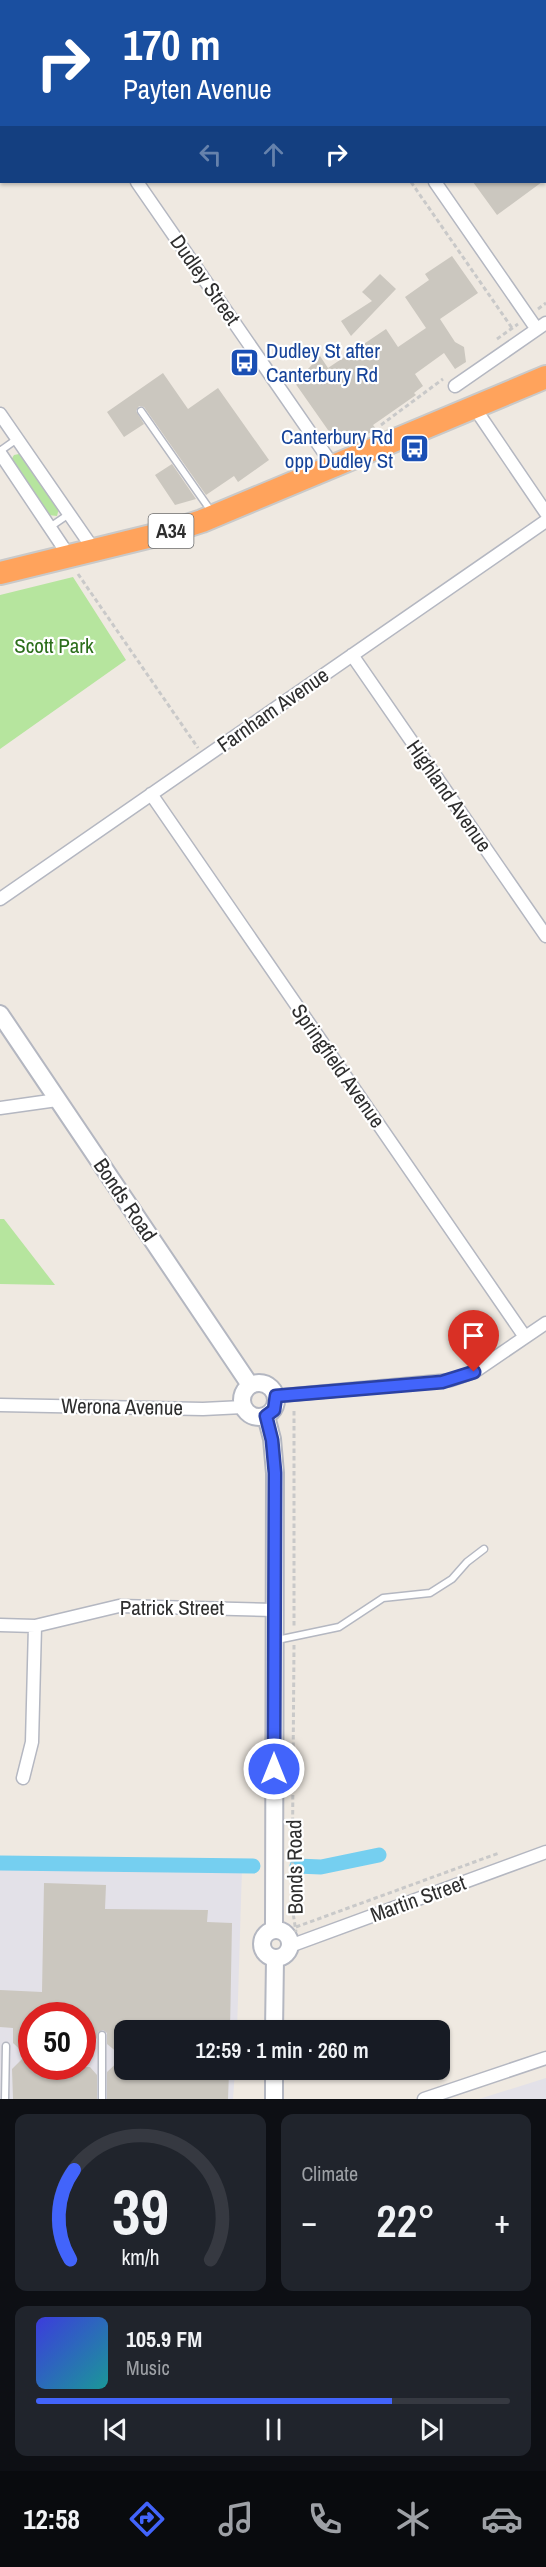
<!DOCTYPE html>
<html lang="en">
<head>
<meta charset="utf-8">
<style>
	body { margin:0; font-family:"Archivo Narrow",sans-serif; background:#20242c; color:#f1f3f6; height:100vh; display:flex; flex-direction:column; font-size:22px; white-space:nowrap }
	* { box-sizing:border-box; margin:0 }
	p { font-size:20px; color:#9ea1a6 }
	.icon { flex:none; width:33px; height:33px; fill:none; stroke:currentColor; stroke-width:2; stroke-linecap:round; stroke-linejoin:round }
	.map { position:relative; height:2099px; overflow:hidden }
	.drawer { display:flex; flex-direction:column; gap:15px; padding:15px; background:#0d0f14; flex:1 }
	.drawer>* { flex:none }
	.banner { position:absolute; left:0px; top:0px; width:546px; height:183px; box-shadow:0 2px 4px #0004; background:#1a4fa0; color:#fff; overflow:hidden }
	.speed { position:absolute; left:18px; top:2002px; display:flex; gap:12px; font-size:30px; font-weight:700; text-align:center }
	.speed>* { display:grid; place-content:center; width:78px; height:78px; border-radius:50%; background:#171b24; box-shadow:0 2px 4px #0004; line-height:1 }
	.speed .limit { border:9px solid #d22; background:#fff; color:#111 }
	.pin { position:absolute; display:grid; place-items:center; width:51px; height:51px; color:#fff; margin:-62px -26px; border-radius:50% 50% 50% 0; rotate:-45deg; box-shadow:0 0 6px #0007 }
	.pin .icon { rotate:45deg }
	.me { position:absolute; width:66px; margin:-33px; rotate:0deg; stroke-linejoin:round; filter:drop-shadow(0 0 4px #0008) }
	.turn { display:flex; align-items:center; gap:21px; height:126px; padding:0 24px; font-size:27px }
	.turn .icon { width:78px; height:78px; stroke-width:2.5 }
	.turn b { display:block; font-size:42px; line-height:51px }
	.lanes { display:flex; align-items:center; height:57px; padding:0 24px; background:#0003; justify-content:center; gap:30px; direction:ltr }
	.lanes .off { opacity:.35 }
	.big { font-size:45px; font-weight:600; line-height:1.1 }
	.drawer .card { flex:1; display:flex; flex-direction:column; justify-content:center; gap:9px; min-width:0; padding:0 21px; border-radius:12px; background:#20242c }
	.drawer .dial { align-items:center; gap:0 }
	.dial svg { height:156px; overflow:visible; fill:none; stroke:#363941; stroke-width:7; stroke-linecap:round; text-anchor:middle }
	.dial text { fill:#f1f3f6; stroke:none }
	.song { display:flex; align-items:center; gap:18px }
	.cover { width:72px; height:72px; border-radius:9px; background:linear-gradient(135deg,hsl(240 70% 55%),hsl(180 70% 35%)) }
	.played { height:6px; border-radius:3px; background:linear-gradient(90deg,#4264fb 75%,#363941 75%) }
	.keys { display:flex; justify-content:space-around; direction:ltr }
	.heat { display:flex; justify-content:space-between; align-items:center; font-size:33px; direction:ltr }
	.drawer .tiles { flex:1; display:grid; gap:15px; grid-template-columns:1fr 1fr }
	.card:last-child { grid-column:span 2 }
	.trip { position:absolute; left:114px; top:2020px; width:336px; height:60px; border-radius:12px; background:#171b24; box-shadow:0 2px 4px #0004; font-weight:600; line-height:60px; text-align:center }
	.dock { display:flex; height:96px; justify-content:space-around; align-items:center; background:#090b0e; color:#9ea1a6 }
	.dock .icon { width:42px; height:42px }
	.dock .active { color:#4264fb }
	.dock b { font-size:27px; color:#f1f3f6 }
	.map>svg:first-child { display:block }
	.industrial { fill:#e3e1e8; fill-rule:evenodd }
	.green { fill:#b6e59e }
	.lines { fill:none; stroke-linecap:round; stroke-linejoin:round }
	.canal { stroke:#75cff0; stroke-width:15 }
	.building { fill:#cbc7bf }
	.lane-casing { stroke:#b4b7c1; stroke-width:9 }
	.street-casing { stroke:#b4b7c1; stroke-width:15 }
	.secondary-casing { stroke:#b4b7c1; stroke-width:20 }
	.highway-casing { stroke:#c9c9c9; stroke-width:26 }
	.path { stroke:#c9c9c9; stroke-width:3; stroke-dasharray:4.5 3; stroke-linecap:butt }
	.lane { stroke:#fff; stroke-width:6 }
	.street { stroke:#fff; stroke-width:12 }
	.secondary { stroke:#fff; stroke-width:16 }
	.highway { stroke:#ffa35c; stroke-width:22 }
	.route-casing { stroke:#2b41a3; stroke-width:15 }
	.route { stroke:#4264fb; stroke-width:10 }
	.labels { text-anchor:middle; stroke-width:4.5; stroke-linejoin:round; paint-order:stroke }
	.shield { fill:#fff; stroke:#6d6d6d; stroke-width:1.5 }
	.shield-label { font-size:20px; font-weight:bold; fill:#2e2e2e }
	.street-label { font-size:21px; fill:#2e2e2e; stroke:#fff }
	.transit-label { font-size:21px; fill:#164399; stroke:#fff; text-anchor:start }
	.park-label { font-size:21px; fill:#2c6e1b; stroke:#fff }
</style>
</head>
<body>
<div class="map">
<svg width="546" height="2099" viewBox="0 0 546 2099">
	<rect width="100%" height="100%" fill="#efe9e1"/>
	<!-- industrial -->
	<path class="industrial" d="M0 1865 242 1868 237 2031H124V2070H235L233 2099H0ZM32 2016H82V2067H32Z
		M546 2078V2099H479Z"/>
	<!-- green -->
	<path class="green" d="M19 454 59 508 57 516 48 515 11 460 14 455Z
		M73 577 126 660 0 749V595Z
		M0 1219H4L55 1285 0 1284Z"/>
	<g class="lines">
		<!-- canal -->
		<path class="canal" d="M0 1863 253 1866
			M297 1866 321 1867 379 1855"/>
	</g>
	<!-- building -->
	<path class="building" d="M473 182H542L497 215Z
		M452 256 478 293 440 319 455 342 464 347 466 362 455 369 444 353 415 374 423 386 414 393 416 395 373 425 377 430 346 443 335 440 295 383 320 356 328 368 386 329 398 347 426 328 405 297 429 280 425 274Z
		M380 274 396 289 351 336 341 321 372 301 362 292Z
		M163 373 188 409 218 388 269 460 238 482 234 476 206 495 144 407 139 406 136 411 144 424 124 437 107 412Z
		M172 464 196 499 175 505 155 475Z
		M44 1883 106 1885 105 1909 208 1910 207 1922 232 1923 230 2031H124V2070L229 2073 228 2099H107V2072L123 2057 107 2044V2033L103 2030 98 2032 97 2038 82 2053V2016H32V2067H90L97 2075V2099H13L12 2069 26 2055 13 2043V2028L0 2027V1990L42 1992Z"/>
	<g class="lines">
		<defs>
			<path id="lane" d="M141 411 211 511
				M0 451 17 439
				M50 527 69 514
				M277 1640 339 1627 383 1598 430 1593 452 1579 467 1562 484 1549
				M5 2099 6 2046
				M102 2099V2035"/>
			<path id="street" d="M12 0 13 2
				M310 0 311 2
				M137 182 334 467
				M435 182 536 328
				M455 386 546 323
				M474 407 546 513
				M0 414 94 550
				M0 453 69 556
				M352 655 546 936
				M151 794 525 1337
				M0 899 546 521
				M0 1108 57 1100
				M276 1396 451 1380 474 1372 546 1323
				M0 1405 203 1409 243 1407
				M0 1625 35 1626 119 1606 274 1610
				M23 1778 32 1742 35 1626
				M290 1946 546 1852
				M424 2099 546 2058"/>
			<path id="secondary" d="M0 1014 250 1385
				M242 1400a17 17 0 1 1 34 0a17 17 0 1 1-34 0Z
				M266 1416 272 1439 275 1473 274 1930
				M262 1944a14 14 0 1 1 28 0a14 14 0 1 1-28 0Z
				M274 2031 275 1958
				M274 2099V2070"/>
			<path id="highway" d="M0 573 168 532 202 521 546 377"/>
		</defs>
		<!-- lane casing -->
		<use href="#lane" class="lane-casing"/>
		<!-- street casing -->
		<use href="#street" class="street-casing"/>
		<!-- secondary casing -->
		<use href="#secondary" class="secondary-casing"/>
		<!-- highway casing -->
		<use href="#highway" class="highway-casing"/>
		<!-- path -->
		<path class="path" d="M286 0 287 2
			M411 182 512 328
			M538 309 546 303
			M497 339 518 324
			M381 425 443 379
			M342 440 355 435
			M78 574 198 748
			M294 1411V1626
			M294 1645 292 1906 296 1932
			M296 1927 499 1853"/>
		<!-- lane -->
		<use href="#lane" class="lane"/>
		<!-- street -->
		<use href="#street" class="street"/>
		<!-- secondary -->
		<use href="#secondary" class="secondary"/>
		<!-- highway -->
		<use href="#highway" class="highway"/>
	</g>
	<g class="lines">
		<defs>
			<path id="route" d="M274 1769 275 1473 272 1440 266 1416 274 1410 276 1396 442 1382 474 1372"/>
		</defs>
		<!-- route casing -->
		<use href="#route" class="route-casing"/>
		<!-- route -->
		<use href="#route" class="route"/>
	</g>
	<!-- icons -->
	<defs>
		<symbol id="bus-square" viewBox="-11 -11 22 22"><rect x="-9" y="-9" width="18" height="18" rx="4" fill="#1a4fb4" stroke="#fff"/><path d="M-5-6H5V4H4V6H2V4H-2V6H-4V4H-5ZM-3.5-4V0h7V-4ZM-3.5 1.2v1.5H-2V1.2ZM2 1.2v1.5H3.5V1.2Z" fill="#fff"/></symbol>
	</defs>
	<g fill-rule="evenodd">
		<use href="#bus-square" x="228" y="346" width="33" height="33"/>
		<use href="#bus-square" x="398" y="432" width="33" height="33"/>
	</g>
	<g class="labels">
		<!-- shield labels -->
		<rect class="shield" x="148.5" y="514" width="45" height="34" rx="4.5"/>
		<g class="shield-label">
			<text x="171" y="538">A34</text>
		</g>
		<!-- street labels -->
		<g class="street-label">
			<text transform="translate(205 280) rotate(55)" y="7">Dudley Street</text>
			<text transform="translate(273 710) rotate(-35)" y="7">Farnham Avenue</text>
			<text transform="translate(449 796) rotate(55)" y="7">Highland Avenue</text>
			<text transform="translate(338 1066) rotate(55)" y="7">Springfield Avenue</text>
			<text transform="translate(125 1200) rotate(56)" y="7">Bonds Road</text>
			<text transform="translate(122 1407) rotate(1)" y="7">Werona Avenue</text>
			<text x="172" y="1615">Patrick Street</text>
			<text transform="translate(295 1867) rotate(-91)" y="7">Bonds Road</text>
			<text transform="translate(418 1899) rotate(-20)" y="7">Martin Street</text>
		</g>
		<!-- transit labels -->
		<g class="transit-label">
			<text x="266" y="358">Dudley St after<tspan x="266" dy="24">Canterbury Rd</tspan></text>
			<text x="393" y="444" text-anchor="end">Canterbury Rd<tspan x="393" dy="24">opp Dudley St</tspan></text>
		</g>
		<!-- park labels -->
		<g class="park-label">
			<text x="54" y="653">Scott Park</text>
		</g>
	</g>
</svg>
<div class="speed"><div class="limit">50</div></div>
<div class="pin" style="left:474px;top:1372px;background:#d93025"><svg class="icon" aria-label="arrive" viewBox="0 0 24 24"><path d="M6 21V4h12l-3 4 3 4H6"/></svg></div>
<svg class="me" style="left:274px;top:1769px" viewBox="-20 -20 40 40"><circle r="17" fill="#4264fb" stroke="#fff" stroke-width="3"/><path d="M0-11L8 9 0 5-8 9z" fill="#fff"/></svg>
<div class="trip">12:59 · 1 min · 260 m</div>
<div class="banner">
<div class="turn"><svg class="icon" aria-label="right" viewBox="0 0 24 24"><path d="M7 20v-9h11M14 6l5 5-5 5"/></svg><div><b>170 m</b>Payten Avenue</div></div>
<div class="lanes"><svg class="icon off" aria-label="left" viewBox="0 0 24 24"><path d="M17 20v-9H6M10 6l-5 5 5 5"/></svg><svg class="icon off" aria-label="ahead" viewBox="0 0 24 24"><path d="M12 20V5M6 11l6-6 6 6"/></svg><svg class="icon" aria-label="right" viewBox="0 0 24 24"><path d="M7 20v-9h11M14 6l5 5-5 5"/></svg></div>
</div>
</div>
<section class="drawer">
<div class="tiles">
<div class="card dial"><svg viewBox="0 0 100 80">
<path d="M14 69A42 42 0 1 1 86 69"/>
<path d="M14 69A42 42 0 0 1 16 23" stroke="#4264fb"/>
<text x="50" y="56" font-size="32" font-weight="700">39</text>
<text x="50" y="72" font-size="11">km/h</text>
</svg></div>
<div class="card"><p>Climate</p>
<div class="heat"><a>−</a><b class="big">22°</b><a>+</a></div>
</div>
<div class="card">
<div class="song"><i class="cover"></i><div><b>105.9 FM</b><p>Music</p></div></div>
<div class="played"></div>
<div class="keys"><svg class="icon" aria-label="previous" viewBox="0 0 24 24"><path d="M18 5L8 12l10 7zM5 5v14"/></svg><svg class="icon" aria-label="pause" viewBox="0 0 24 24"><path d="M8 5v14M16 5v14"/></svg><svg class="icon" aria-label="next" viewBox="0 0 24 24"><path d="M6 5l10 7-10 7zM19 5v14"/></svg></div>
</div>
</div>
</section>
<nav class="dock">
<b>12:58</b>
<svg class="icon active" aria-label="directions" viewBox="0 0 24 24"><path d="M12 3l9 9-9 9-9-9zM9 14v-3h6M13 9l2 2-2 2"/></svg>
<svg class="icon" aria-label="music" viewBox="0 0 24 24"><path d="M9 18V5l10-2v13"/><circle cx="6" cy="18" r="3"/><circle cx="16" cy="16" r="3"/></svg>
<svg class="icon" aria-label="phone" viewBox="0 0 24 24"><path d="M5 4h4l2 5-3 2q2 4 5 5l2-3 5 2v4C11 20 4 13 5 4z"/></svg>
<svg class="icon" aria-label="climate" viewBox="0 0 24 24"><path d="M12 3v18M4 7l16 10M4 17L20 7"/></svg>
<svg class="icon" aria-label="car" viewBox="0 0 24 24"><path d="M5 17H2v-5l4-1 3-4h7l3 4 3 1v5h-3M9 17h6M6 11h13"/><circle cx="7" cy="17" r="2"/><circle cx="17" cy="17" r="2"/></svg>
</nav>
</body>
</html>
